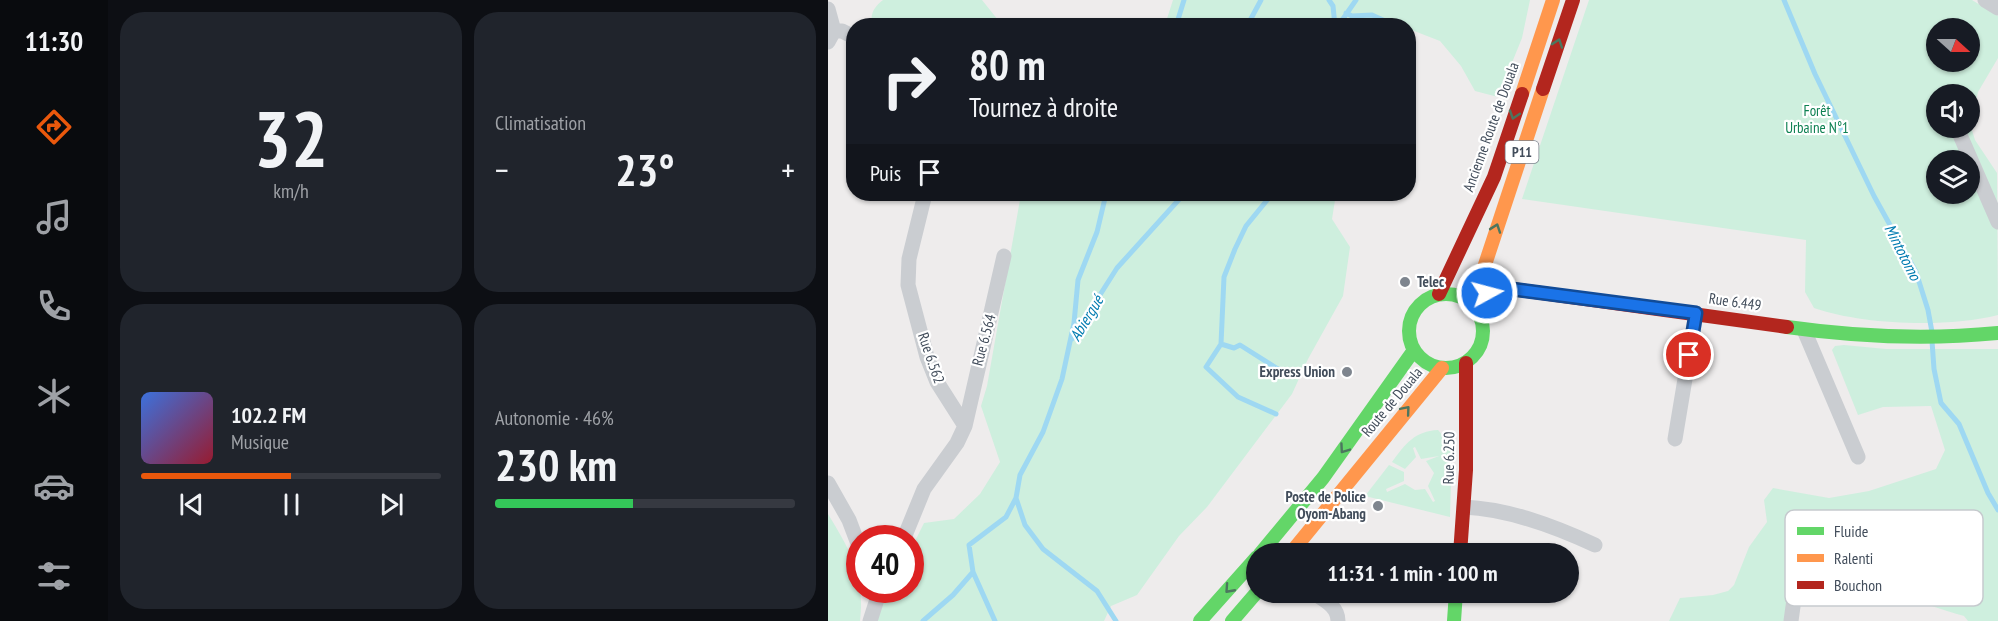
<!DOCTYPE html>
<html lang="fr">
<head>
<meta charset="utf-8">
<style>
	body { margin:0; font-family:"PT Sans Narrow",sans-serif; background:#20242c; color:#f1f3f6; height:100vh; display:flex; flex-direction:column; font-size:22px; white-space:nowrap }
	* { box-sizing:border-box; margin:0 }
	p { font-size:20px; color:#9ea1a6 }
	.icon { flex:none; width:33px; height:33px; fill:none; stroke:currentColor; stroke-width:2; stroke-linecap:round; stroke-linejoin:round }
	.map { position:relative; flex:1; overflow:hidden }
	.details { display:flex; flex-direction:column; gap:12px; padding:12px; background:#0d0f14; width:720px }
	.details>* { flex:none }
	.banner { position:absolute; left:18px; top:18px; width:570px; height:183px; border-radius:24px; box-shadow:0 2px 4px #0004; background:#171b24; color:#f1f3f6; overflow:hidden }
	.needle { width:39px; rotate:111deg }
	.tools { position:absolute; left:1098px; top:18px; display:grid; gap:12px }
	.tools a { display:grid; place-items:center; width:54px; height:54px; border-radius:50%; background:#171b24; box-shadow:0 2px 4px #0004; font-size:30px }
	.speed { position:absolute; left:18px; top:525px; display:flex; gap:12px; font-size:30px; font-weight:700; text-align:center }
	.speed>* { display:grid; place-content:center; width:78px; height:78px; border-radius:50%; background:#171b24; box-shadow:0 2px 4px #0004; line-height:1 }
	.speed .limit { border:9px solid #d22; background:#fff; color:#111 }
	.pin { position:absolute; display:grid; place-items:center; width:51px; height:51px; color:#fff; margin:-26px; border:3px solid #fff; border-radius:50%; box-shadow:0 2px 6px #0007 }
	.me { position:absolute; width:66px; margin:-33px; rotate:83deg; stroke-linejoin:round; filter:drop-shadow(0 0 4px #0008) }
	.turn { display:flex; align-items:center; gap:21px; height:126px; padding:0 24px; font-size:27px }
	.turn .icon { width:78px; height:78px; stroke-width:2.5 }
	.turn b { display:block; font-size:42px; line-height:51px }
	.then { display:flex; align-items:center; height:57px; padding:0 24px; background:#0003; gap:12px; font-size:22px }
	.big { font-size:45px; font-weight:700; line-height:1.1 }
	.details .tile { flex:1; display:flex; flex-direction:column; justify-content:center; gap:9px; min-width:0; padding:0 21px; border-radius:24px; background:#20242c }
	.details .dial { align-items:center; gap:0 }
	.dial b { font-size:78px; line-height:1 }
	.song { display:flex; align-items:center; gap:18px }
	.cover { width:72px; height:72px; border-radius:9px; background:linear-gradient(135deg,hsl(220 70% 55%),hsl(350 70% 35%)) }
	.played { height:6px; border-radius:3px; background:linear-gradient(90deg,#ea580c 50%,#363941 50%) }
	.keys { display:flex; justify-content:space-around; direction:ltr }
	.heat { display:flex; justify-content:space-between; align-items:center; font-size:33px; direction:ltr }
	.charge { height:9px; border-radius:4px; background:linear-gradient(90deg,#34c759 46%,#363941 0) }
	.details .tiles { flex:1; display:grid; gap:12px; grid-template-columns:repeat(2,1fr) }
	.trip { position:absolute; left:418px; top:543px; width:333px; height:60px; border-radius:30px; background:#171b24; box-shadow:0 2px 4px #0004; font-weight:700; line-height:60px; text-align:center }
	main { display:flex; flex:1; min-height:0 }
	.tab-bar { display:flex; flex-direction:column; width:108px; justify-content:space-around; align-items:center; background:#090b0e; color:#9ea1a6 }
	.tab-bar .icon { width:42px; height:42px }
	.tab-bar .selected { color:#ea580c }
	.tab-bar b { font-size:27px; color:#f1f3f6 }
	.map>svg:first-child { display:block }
	.green { fill:#ceefde; fill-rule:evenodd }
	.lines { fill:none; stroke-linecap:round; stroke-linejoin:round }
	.stream { stroke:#9ed8f2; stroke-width:5 }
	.street { stroke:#cacdd1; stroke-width:15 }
	.fast { stroke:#63d668; stroke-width:14 }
	.slow { stroke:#ff974d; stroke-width:14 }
	.jam { stroke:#b3261e; stroke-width:14 }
	.oneway { stroke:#4c765f }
	.route-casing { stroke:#114b97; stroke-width:15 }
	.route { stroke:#1a73e8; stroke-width:10 }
	.poi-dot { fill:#7e858e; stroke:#fff; stroke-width:2 }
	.labels { text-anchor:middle; stroke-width:4.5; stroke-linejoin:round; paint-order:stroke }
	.shield { fill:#fff; stroke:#7b828c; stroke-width:1.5 }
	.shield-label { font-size:14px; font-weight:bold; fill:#424d5b }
	.park-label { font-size:15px; fill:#0e8152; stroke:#fff }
	.street-label { font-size:15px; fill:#424d5b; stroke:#fff }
	.poi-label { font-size:15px; font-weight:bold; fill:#424d5b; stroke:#fff; text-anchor:end }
	.water-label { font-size:16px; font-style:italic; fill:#007bb0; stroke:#fff }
	.key { fill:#fff; stroke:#c6cace; stroke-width:1.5 }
	.key-label { font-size:16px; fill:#424d5b }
</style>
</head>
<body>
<main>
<nav class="tab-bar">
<b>11:30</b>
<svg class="icon selected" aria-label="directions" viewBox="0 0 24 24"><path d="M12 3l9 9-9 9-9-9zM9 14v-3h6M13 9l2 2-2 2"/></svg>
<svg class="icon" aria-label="music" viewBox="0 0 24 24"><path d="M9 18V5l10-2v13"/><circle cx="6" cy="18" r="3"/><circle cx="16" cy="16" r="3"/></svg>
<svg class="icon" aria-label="phone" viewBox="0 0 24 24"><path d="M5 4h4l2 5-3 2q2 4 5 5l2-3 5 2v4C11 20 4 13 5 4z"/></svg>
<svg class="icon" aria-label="climate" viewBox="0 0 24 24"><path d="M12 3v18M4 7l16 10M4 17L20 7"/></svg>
<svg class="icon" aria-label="car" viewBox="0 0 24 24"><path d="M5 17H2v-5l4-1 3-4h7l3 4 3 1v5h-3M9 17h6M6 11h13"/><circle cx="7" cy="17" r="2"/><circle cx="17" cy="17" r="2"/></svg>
<svg class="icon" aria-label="filters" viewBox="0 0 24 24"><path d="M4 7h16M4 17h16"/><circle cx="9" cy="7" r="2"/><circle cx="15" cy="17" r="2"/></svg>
</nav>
<section class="details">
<div class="tiles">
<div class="tile dial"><b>32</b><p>km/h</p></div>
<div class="tile"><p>Climatisation</p>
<div class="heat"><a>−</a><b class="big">23°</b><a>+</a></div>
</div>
<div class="tile">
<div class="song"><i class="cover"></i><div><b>102.2 FM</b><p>Musique</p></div></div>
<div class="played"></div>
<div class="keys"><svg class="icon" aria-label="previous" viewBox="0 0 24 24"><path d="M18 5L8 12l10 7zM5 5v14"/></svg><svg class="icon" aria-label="pause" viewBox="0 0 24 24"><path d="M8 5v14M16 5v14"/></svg><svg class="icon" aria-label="next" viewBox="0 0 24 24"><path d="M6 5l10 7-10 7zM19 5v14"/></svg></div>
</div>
<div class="tile"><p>Autonomie · 46%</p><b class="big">230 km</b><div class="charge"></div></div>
</div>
</section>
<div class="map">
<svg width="1170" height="621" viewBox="0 0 1170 621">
	<rect width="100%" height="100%" fill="#eeecec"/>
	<!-- green -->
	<path class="green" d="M55 0H154L174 25H45C41 15 46 7 55 0Z
		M345 0H702L694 38 670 97 647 91 633 66 612 41 581 29 580 26 337 25Z
		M761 0H1144L1170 16V58L1150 92 1142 124 1147 140 1169 173 1170 315C1119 328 1035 325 986 308L977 292 978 240 694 199ZM1108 28H1142V62H1108ZM1108 94H1142V128H1108ZM1108 160H1142V194H1108Z
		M193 194H508L504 219 522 247 515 296 480 359 464 394 379 507 351 536 309 595 283 606 276 621H49L58 590H82L83 549 96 523 126 519 152 494 172 462 153 406 159 386Z
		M1016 345 1058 349H1170V621H1140L1136 616C1084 601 1018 572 964 580 957 591 960 608 957 621H841L852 598 885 595 900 591 906 585 921 547 939 522 936 500 945 488 1001 498 1041 491 1108 469 1117 450 1103 406 1055 407 1030 415 1004 350 1007 346Z
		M610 430 624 446 622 517 537 496 561 465 576 472V481L558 489 559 492 577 484 587 490 597 489 605 502 607 501 600 486 606 473 598 461 611 456 593 459 587 447 585 448 588 457 577 469 564 462C577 444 587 431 610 430Z
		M0 514C23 552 37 575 32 621H0Z"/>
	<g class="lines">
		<!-- stream -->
		<path class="stream" d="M501 0 505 6 507 26
			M956 0 987 74 1046 196 1088 272 1100 310 1104 332
			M518 13 524 16 544 15 566 25
			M348 26 356 0
			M419 26 433 0
			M510 26 528 0
			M278 194 269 232 250 280 246 323 234 379 215 432 192 475 188 498 197 525 215 549 269 591 288 621
			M444 194 418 226 407 249 396 277 393 344 378 367 410 397 448 414
			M244 339 289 268 356 194
			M1104 341 1106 369 1113 403 1131 424 1160 493 1170 510
			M393 344 406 348 412 345 450 369 472 374
			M95 621 125 595 145 572
			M167 621 145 572 141 545 178 517 188 498"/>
		<!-- street -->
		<path class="street" d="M1157 0 1170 8
			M0 9 6 31 0 42
			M6 31H14L26 37
			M1129 128 1170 222
			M976 330 1030 457
			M137 426 176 256
			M847 439 868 313
			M0 483 21 520 32 549
			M636 507C681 509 726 526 767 545
			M76 538 96 489 129 443 137 426 109 382 99 357 80 285 81 259 97 194
			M484 592C496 600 510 606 510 621
			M42 621 52 590
			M963 621 967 592 1006 576 1147 589"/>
		<!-- fast -->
		<path class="fast" d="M581 331a37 37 0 1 1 74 0a37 37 0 1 1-74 0Z
			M959 327C1030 337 1099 340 1170 333
			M432 554 495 478 586 350
			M372 621 429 557
			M404 621 429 592
			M626 621 628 592"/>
		<!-- slow -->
		<path class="slow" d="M694 94 725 0
			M644 304 715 89
			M462 554 614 368"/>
		<!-- jam -->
		<path class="jam" d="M715 89 745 0
			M611 294 666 177 694 94
			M644 304 659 293 677 288 959 327
			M632 554 638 470V363"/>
	</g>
	<!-- one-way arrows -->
	<defs><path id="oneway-chevron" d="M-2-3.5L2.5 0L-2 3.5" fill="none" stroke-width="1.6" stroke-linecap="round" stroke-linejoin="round" transform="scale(1.5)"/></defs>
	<g class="oneway">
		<use href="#oneway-chevron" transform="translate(730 43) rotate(-71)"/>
		<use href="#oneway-chevron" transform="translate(686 115) rotate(108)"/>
		<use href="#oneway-chevron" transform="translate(668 228) rotate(-71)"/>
		<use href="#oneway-chevron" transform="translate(578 410) rotate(-50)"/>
		<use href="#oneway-chevron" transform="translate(516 449) rotate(125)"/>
		<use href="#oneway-chevron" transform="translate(401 589) rotate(132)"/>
	</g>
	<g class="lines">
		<defs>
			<path id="route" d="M659 293 676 288 868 313 861 355"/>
		</defs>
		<!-- route casing -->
		<use href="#route" class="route-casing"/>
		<!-- route -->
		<use href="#route" class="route"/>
	</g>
	<!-- markers -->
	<g class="poi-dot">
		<circle cx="577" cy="282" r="6"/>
		<circle cx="519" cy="372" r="6"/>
		<circle cx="550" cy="506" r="6"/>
	</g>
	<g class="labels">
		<!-- shield labels -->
		<rect class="shield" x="677.5" y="141" width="33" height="22" rx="4.5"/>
		<g class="shield-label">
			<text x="694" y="157">P11</text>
		</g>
		<!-- park labels -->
		<g class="park-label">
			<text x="989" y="116">Forêt<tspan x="989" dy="17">Urbaine N°1</tspan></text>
		</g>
		<!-- street labels -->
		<g class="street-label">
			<text transform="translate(663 127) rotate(-70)" y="5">Ancienne Route de Douala</text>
			<text transform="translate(907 302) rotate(8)" y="5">Rue 6.449</text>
			<text transform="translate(156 340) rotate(-75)" y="5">Rue 6.564</text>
			<text transform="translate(103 358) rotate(71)" y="5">Rue 6.562</text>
			<text transform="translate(564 402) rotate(-50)" y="5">Route de Douala</text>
			<text transform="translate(621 458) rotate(-89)" y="5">Rue 6.250</text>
		</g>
		<!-- poi labels -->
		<g class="poi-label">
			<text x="589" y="287" text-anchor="start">Telec</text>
			<text x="507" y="377">Express Union</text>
			<text x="538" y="502">Poste de Police<tspan x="538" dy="17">Oyom-Abang</tspan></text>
		</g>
		<!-- water labels -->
		<g class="water-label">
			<text transform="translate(1075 252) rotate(63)" y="6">Mintotomo</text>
			<text transform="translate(258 318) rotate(-59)" y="6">Abiergué</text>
		</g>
	</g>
	<!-- legend -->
	<rect x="957" y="510" width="198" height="96" rx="9" class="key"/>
	<rect x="969" y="527" width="27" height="8" fill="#63d668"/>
	<rect x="969" y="554" width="27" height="8" fill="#ff974d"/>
	<rect x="969" y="581" width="27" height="8" fill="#b3261e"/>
	<g class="key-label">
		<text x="1006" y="537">Fluide</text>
		<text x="1006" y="564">Ralenti</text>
		<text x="1006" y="591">Bouchon</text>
	</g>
</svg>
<div class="tools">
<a><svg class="needle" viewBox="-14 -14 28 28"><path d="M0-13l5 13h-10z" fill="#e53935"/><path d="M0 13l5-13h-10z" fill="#9ea1a6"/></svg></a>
<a><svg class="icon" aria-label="sound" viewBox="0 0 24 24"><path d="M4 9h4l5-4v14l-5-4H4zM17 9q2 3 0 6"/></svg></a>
<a><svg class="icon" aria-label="layers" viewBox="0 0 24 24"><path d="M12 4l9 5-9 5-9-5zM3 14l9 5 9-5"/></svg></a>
</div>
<div class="speed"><div class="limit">40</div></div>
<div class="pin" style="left:861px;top:355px;background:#d93025"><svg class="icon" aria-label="arrive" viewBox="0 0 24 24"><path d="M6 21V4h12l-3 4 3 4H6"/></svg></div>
<svg class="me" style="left:659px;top:293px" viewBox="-20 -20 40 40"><circle r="17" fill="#1a73e8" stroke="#fff" stroke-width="3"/><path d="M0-11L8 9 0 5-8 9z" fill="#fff"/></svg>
<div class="trip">11:31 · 1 min · 100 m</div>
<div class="banner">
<div class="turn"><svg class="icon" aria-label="right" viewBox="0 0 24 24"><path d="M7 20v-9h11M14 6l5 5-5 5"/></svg><div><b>80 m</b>Tournez à droite</div></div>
<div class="then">Puis<svg class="icon" aria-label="arrive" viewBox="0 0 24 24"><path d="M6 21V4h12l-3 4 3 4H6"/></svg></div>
</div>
</div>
</main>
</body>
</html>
